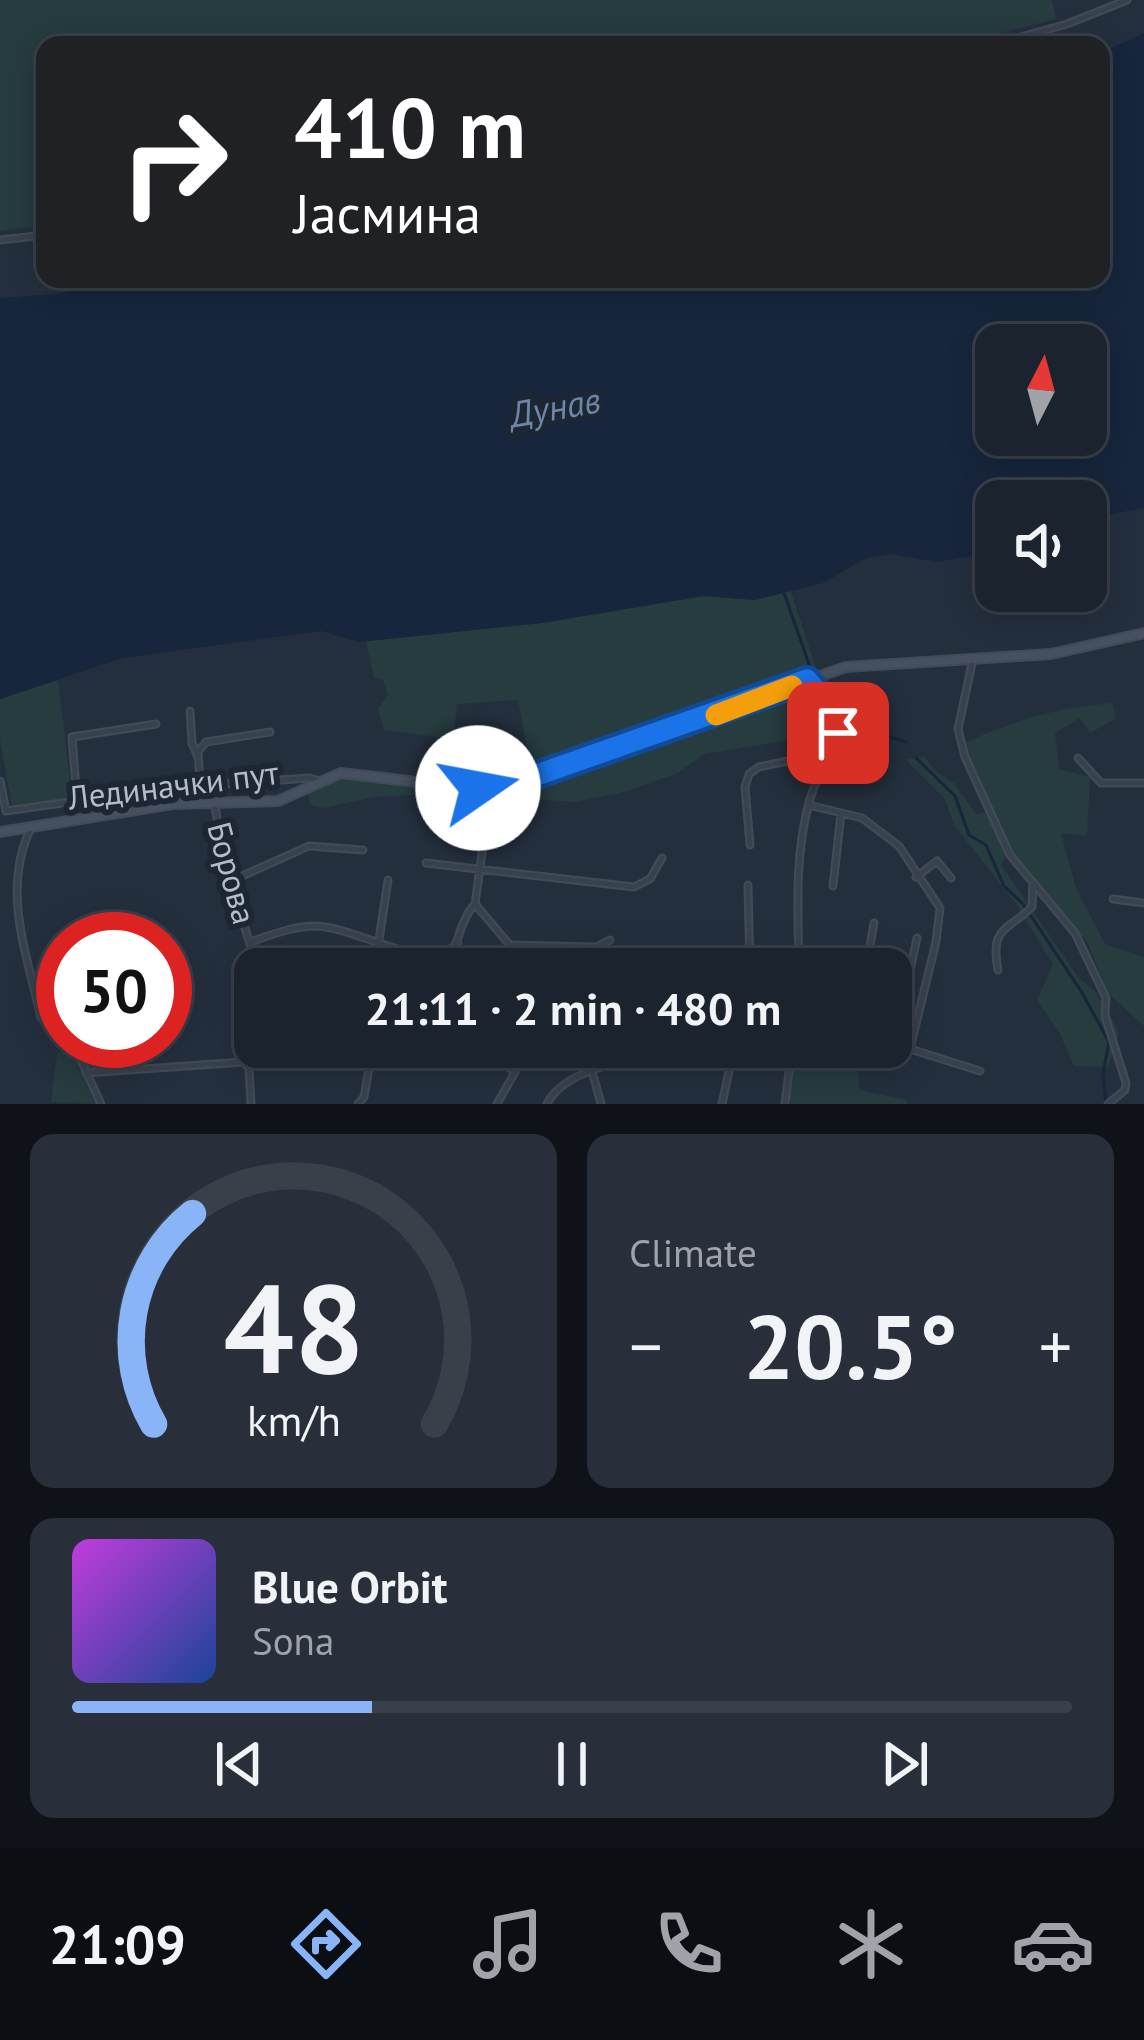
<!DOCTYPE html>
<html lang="en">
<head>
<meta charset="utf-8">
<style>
	body { margin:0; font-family:"PT Sans",sans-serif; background:#282f3a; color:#f1f3f6; height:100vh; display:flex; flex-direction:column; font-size:45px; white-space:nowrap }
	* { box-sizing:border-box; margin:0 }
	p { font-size:39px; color:#a0a4aa }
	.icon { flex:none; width:66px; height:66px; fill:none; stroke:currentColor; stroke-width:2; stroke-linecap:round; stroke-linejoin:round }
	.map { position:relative; height:1104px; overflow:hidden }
	.panel { display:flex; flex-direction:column; gap:30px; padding:30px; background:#0f1319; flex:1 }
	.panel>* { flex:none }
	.top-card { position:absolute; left:36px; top:36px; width:1074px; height:252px; border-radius:24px; box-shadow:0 6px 30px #0003,0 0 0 3px #39404a; background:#202124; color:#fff; overflow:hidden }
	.needle { width:78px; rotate:6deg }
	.controls { position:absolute; left:975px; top:324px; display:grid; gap:24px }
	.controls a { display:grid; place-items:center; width:132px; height:132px; border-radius:24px; background:#1b232e; box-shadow:0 6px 30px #0003,0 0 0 3px #39404a; font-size:60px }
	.speed { position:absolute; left:36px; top:912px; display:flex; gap:24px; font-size:60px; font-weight:700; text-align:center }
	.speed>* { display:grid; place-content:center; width:156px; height:156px; border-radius:50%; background:#1b232e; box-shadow:0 6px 30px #0003,0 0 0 3px #39404a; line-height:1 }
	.speed .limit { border:18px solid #d22; background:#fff; color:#111 }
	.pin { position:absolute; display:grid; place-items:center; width:102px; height:102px; color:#fff; margin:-51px; border-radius:24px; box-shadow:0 6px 18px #0006 }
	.me { position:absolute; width:132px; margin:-66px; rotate:78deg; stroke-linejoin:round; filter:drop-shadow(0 0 9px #0008) }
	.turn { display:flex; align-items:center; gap:42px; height:252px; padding:0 60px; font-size:54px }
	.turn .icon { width:156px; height:156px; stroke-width:2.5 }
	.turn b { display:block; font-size:84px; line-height:102px }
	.big { font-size:90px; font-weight:700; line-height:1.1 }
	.panel .card { flex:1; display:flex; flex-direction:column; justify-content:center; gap:18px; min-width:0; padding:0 42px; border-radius:24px; background:#282f3a }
	.panel .dial { align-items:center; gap:0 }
	.dial svg { height:312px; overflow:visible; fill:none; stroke:#39404a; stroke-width:7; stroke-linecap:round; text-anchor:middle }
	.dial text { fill:#f1f3f6; stroke:none }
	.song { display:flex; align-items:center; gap:36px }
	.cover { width:144px; height:144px; border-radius:18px; background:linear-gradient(135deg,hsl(290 70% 55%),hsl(220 70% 35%)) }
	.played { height:12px; border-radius:6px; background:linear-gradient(90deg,#8ab4f8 30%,#39404a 30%) }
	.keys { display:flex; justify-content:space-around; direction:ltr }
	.heat { display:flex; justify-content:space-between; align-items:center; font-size:66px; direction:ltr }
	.panel .tiles { flex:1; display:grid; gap:30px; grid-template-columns:1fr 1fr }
	.card:last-child { grid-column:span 2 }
	.trip { position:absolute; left:234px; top:948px; width:678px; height:120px; border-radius:24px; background:#1b232e; box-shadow:0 6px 30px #0003,0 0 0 3px #39404a; font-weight:700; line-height:120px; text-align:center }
	.tab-bar { display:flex; height:192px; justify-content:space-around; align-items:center; background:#0b0e12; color:#a0a4aa }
	.tab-bar .icon { width:84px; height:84px }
	.tab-bar .active { color:#8ab4f8 }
	.tab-bar b { font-size:54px; color:#f1f3f6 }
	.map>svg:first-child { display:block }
	.green { fill:#263c3f }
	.water { fill:#17263c; fill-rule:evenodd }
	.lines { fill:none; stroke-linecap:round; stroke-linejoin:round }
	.stream { stroke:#17263c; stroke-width:3 }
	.minor-casing { stroke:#414a57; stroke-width:9 }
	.secondary-casing { stroke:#414a57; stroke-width:12 }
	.minor { stroke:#38414e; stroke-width:4.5 }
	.secondary { stroke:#465061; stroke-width:8 }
	.route-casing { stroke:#114b97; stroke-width:30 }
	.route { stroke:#1a73e8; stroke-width:21 }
	.slow { stroke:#f59e0b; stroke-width:21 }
	.labels { text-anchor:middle; stroke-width:12; stroke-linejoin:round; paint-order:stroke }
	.street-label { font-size:33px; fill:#b4bcc9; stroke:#1d2633 }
	.water-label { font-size:36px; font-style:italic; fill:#6d86a8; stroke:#1d2633 }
</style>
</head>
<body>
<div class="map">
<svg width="1144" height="1104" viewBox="0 0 1144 1104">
	<rect width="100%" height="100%" fill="#242f3e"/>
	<!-- green -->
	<path class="green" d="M0 0H1052L1056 19 952 45H45V225L0 231Z
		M790 589 817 671 842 718 790 740 704 754 678 773 621 793 573 802 536 799 535 814 475 810 413 795 374 797 324 808 311 805 307 793 320 783 317 776C336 772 354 768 374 770 433 776 473 799 531 769L518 700 457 704 453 739 384 730 378 708 388 695 383 679 374 678 366 641 542 623 703 596 755 600Z
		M58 680 73 805 13 814 0 739V699Z
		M1113 703 1116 719 1090 733 1080 718 1055 733 1059 769 1090 777 1087 836 1061 833 1076 888 1105 944 1144 957V1026L1109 994 1087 942 1013 853 966 752V742C1022 718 1052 709 1113 703Z
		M925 757 935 771 954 783 976 814 988 812 1006 855 1001 865 1078 977 1093 989 1109 1012 1119 1033 1108 1067 1074 1066 1059 1032 1037 1000 1053 964 1016 904 954 825 945 799 905 759Z
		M68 1046 96 1104 51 1102 57 1054Z
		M787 1047H858L859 1090 907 1100V1104H791L784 1087Z"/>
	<!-- water -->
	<path class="water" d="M1144 33V508L1086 519V501H996V552L937 562 890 554 864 559 823 583 755 600 703 596 542 623 359 642 321 631 123 658 0 699V298L55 294 127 279H1101V53ZM996 345H1086V435H996Z"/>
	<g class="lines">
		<!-- stream -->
		<path class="stream" d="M783 590 811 670 841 721 906 742
			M916 758 955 796 969 835 986 845 1004 886 1023 904 1081 991 1109 1042 1103 1073 1106 1103"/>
		<defs>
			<path id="minor" d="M993 45 1067 24 1127 0
				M0 240 45 235
				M973 659 958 729 965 757 1010 855 1075 933 1106 998 1105 1016 1126 1083 1125 1090 1108 1104
				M190 711 192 743 198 757
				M1078 758 1101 783H1144
				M0 781 6 811 167 788 309 778 321 781
				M200 785 198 752 206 742 270 732
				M491 787 475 904 530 969
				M77 801 72 737 156 724
				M214 801 224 858 251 948 249 1015
				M809 805 862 818 899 846 940 908 936 942 910 1049
				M31 828C1 890 27 954 41 1018L63 1032
				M750 845 745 787 749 774 759 767 826 753
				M426 863 634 887 650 879 662 858
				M916 877 937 861 951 878
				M231 881 309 846 363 850
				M748 885 750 969
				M833 886 841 813
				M1113 899 1144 903
				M379 940 388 880
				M250 942C271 935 293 926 315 926 360 927 426 976 458 943
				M512 945 597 947 610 940
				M589 947 593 956 589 969
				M444 969C458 949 459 921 475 904
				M676 969 680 959
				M799 969C798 912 794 855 810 799 817 775 832 752 839 730L824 700 807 680
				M866 969 874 923
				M998 970C990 927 1006 932 1032 907L1033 882
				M72 1041 101 1104
				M891 1043 980 1071
				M894 1044 917 938
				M349 1047 369 1068 364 1097 358 1104
				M471 1047 515 1071
				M592 1071 601 1104
				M86 1073 244 1062 249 1069 251 1104
				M497 1104 529 1047
				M547 1104C565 1065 650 1055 688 1052L692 1047
				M722 1104 734 1047
				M785 1104 792 1047"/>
			<path id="secondary" d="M0 832 173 804 278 801 341 773 466 788 502 786 846 667 1051 654 1144 633"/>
		</defs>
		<!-- minor casing -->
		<use href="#minor" class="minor-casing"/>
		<!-- secondary casing -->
		<use href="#secondary" class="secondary-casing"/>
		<!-- minor -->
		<use href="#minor" class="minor"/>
		<!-- secondary -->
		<use href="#secondary" class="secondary"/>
	</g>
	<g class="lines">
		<defs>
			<path id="route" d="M478 788 514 783 807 680 824 700 838 733"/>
		</defs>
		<!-- route casing -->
		<use href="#route" class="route-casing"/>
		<!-- route -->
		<use href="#route" class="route"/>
		<!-- slow -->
		<path class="slow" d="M716 715 792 686"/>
	</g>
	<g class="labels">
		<!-- street labels -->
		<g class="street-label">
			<text transform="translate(173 785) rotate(-7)" y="12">Лединачки пут</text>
			<text transform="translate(232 873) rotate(75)" y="12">Борова</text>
		</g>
		<!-- water labels -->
		<g class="water-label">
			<text transform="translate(555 407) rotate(-10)" y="13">Дунав</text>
		</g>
	</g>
</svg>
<div class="controls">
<a><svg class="needle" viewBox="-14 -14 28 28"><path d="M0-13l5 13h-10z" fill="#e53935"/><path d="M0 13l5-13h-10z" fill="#a0a4aa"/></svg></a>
<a><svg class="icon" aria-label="sound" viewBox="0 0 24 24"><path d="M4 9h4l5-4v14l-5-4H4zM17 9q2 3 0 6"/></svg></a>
</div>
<div class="speed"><div class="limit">50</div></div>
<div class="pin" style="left:838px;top:733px;background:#d93025"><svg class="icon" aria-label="arrive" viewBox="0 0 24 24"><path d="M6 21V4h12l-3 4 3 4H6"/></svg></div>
<svg class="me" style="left:478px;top:788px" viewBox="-20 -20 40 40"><circle r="19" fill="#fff"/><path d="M0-13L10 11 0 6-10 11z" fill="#1a73e8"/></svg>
<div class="trip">21:11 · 2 min · 480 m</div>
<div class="top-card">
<div class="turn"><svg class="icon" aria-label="right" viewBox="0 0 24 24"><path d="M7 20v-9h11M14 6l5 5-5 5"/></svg><div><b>410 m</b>Јасмина</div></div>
</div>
</div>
<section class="panel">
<div class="tiles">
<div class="card dial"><svg viewBox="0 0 100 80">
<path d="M14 69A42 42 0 1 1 86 69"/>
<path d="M14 69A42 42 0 0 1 24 15" stroke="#8ab4f8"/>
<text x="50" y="56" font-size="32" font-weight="700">48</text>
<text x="50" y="72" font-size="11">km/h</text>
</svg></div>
<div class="card"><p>Climate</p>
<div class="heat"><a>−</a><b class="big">20.5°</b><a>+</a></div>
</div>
<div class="card">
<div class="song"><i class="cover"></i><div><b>Blue Orbit</b><p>Sona</p></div></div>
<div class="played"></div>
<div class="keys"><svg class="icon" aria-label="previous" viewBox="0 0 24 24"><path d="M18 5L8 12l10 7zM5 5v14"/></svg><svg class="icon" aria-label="pause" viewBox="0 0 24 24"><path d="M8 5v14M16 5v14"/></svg><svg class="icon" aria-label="next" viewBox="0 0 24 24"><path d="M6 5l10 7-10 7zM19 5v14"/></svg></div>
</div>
</div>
</section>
<nav class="tab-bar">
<b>21:09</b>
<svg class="icon active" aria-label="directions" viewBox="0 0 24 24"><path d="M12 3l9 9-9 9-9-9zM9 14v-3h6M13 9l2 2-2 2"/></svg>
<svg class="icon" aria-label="music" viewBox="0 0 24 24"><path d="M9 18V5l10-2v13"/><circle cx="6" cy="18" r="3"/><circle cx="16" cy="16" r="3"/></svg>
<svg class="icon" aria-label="phone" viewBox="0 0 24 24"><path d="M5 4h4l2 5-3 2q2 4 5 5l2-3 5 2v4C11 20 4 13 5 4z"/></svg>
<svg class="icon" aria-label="climate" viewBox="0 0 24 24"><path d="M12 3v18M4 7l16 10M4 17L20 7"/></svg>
<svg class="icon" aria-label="car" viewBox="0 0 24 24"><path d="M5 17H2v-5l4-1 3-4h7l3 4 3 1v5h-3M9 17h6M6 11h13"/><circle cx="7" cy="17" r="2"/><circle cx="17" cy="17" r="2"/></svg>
</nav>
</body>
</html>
